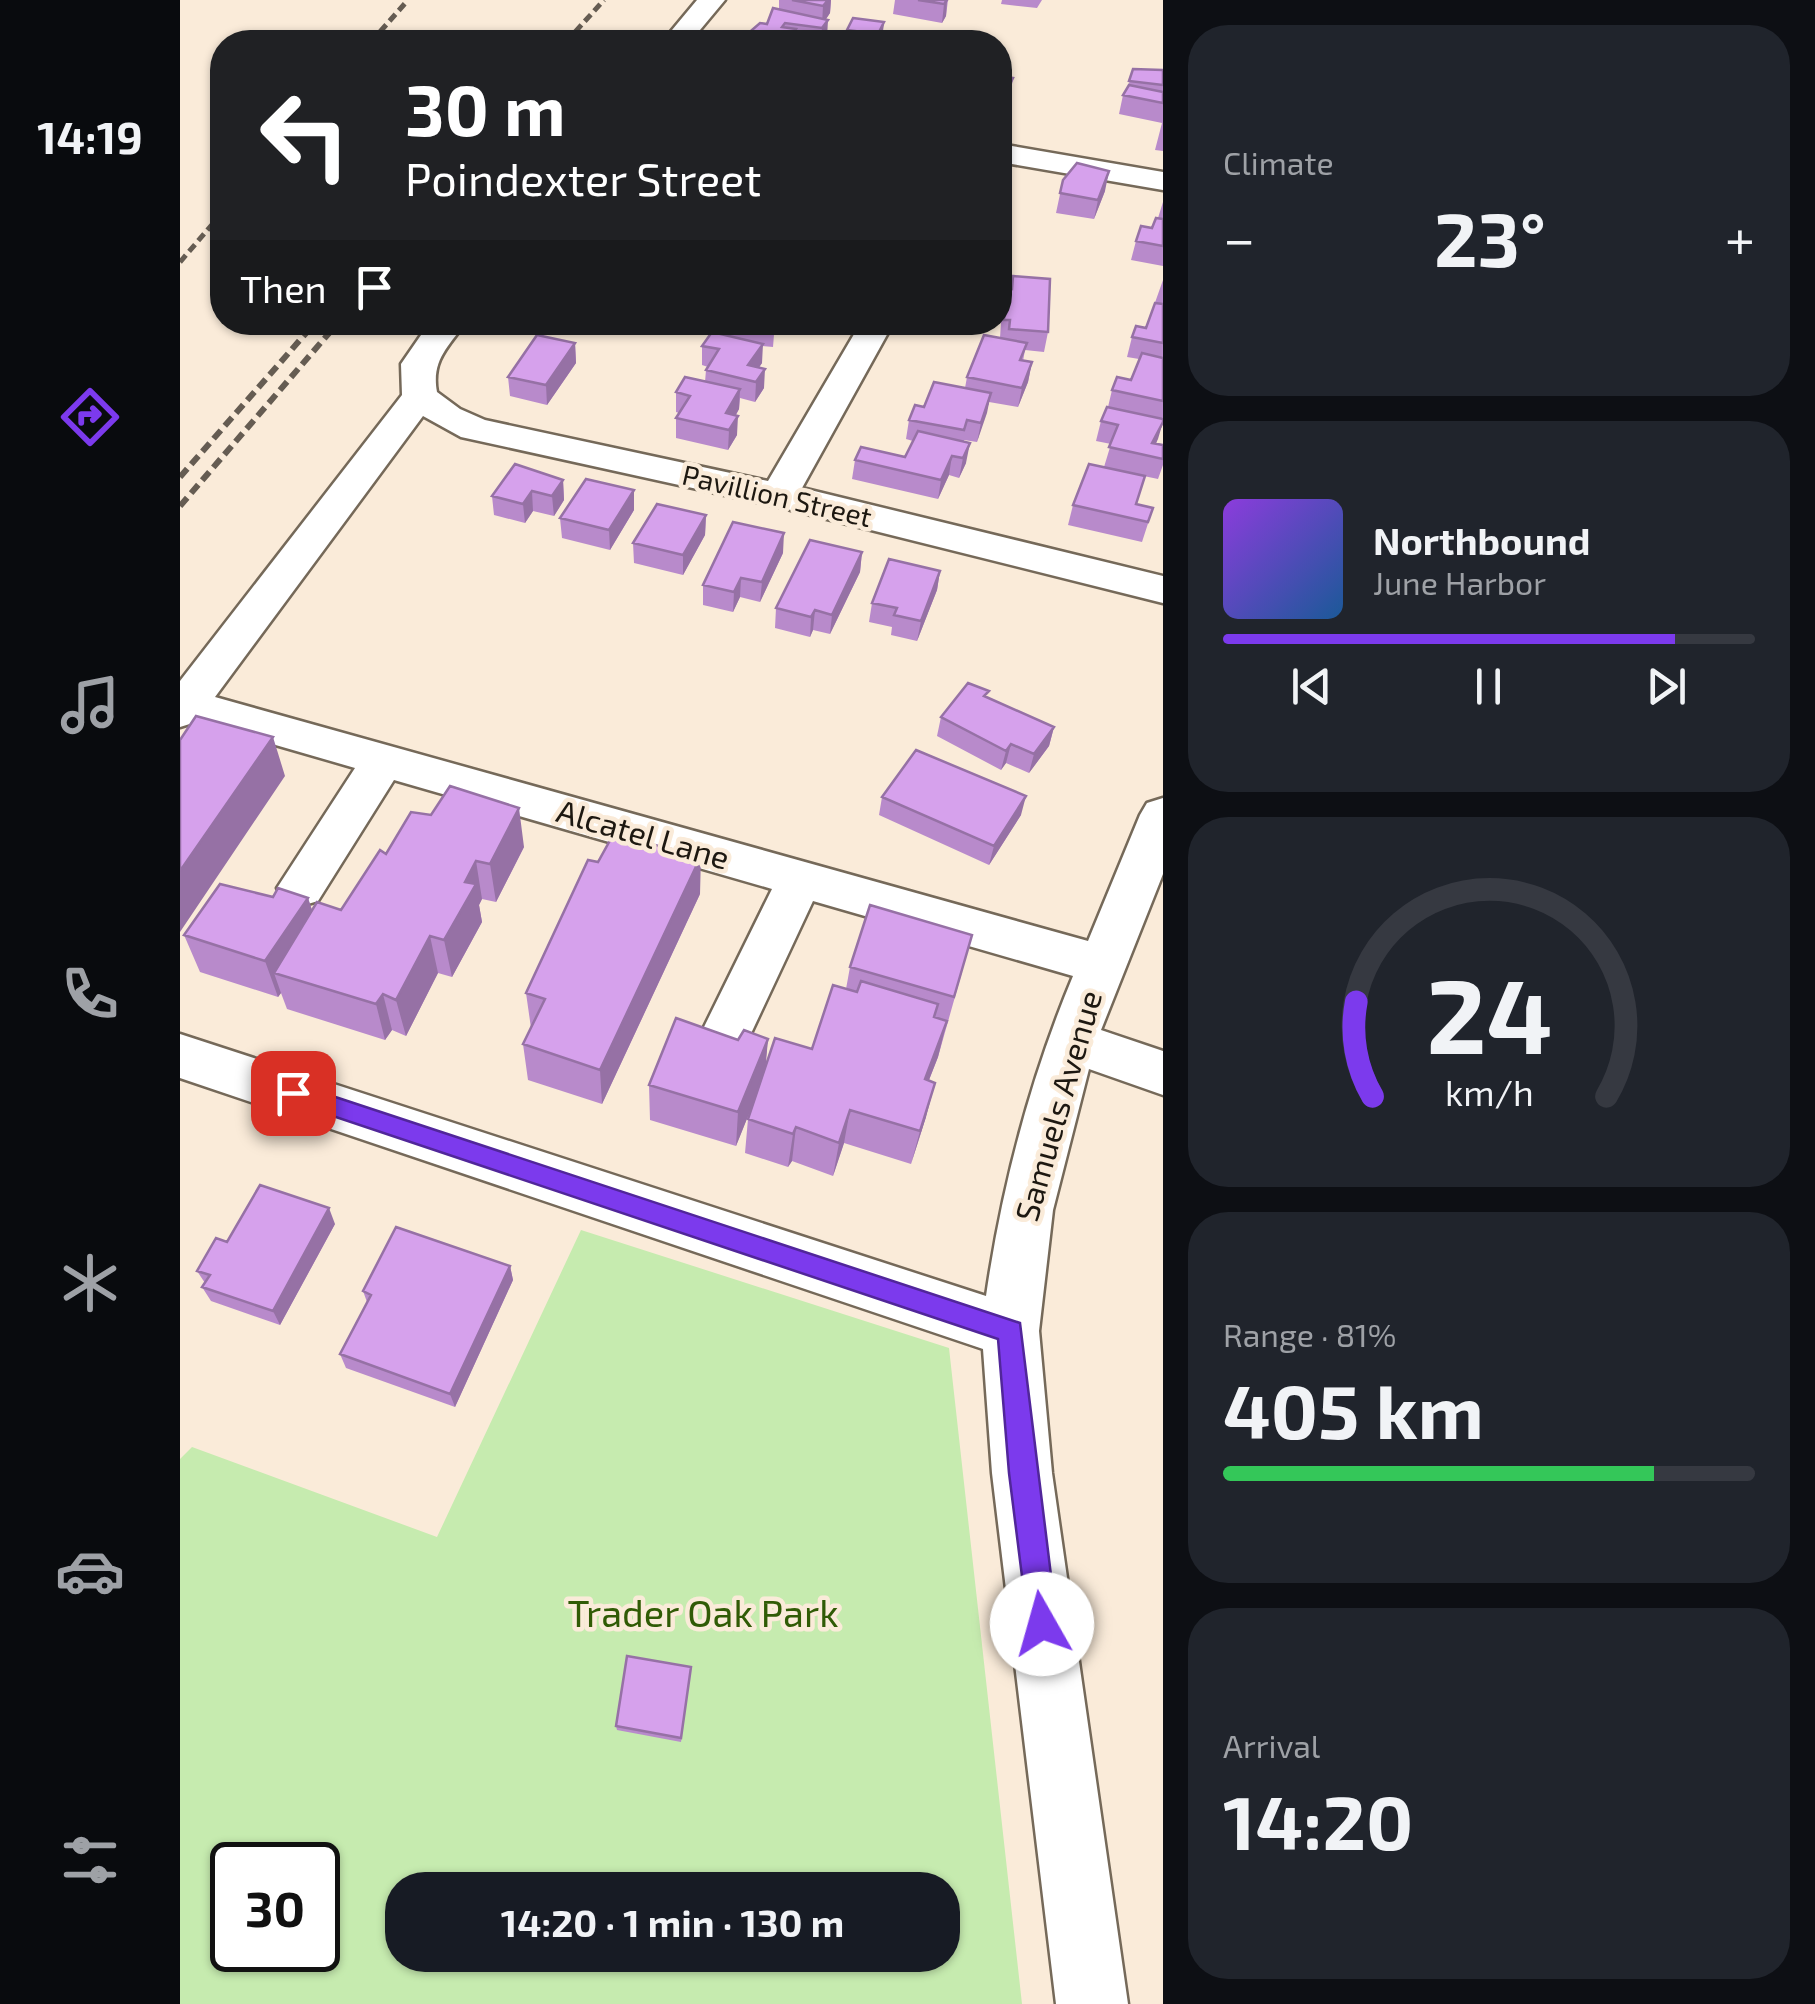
<!DOCTYPE html>
<html lang="en">
<head>
<meta charset="utf-8">
<style>
	body { margin:0; font-family:"Exo 2",sans-serif; background:#20242c; color:#f1f3f6; height:100vh; display:flex; flex-direction:column; font-size:38px; white-space:nowrap }
	* { box-sizing:border-box; margin:0 }
	p { font-size:32px; color:#9ea1a6 }
	.icon { flex:none; width:55px; height:55px; fill:none; stroke:currentColor; stroke-width:2; stroke-linecap:round; stroke-linejoin:round }
	.map { position:relative; flex:1; overflow:hidden }
	.side { display:flex; flex-direction:column; gap:25px; padding:25px; background:#0d0f14; width:652px }
	.side>* { flex:none }
	.guide { position:absolute; left:30px; top:30px; width:802px; height:305px; border-radius:40px; box-shadow:0 2px 8px #0004; background:#202124; color:#fff; overflow:hidden }
	.speed { position:absolute; left:30px; top:1842px; display:flex; gap:20px; font-size:50px; font-weight:700; text-align:center }
	.speed>* { display:grid; place-content:center; width:130px; height:130px; border-radius:50%; background:#171b24; box-shadow:0 2px 8px #0004; line-height:1 }
	.speed .limit { border:5px solid #111; border-radius:15px; background:#fff; color:#111 }
	.pin { position:absolute; display:grid; place-items:center; width:85px; height:85px; color:#fff; margin:-42px; border-radius:20px; box-shadow:0 5px 15px #0006 }
	.me { position:absolute; width:110px; margin:-55px; rotate:353deg; stroke-linejoin:round; filter:drop-shadow(0 0 8px #0008) }
	.turn { display:flex; align-items:center; gap:35px; height:210px; padding:0 30px; font-size:45px }
	.turn .icon { width:130px; height:130px; stroke-width:2.5 }
	.turn b { display:block; font-size:70px; line-height:85px }
	.then { display:flex; align-items:center; height:95px; padding:0 30px; background:#0003; gap:20px; font-size:38px }
	.big { font-size:75px; font-weight:700; line-height:1.1 }
	.side .tile { flex:1; display:flex; flex-direction:column; justify-content:center; gap:15px; min-width:0; padding:0 35px; border-radius:40px; background:#20242c }
	.side .dial { align-items:center; gap:0 }
	.dial svg { height:260px; overflow:visible; fill:none; stroke:#363941; stroke-width:7; stroke-linecap:round; text-anchor:middle }
	.dial text { fill:#f1f3f6; stroke:none }
	.song { display:flex; align-items:center; gap:30px }
	.cover { width:120px; height:120px; border-radius:15px; background:linear-gradient(135deg,hsl(270 70% 55%),hsl(210 70% 35%)) }
	.played { height:10px; border-radius:5px; background:linear-gradient(90deg,#7c3aed 85%,#363941 85%) }
	.keys { display:flex; justify-content:space-around; direction:ltr }
	.heat { display:flex; justify-content:space-between; align-items:center; font-size:55px; direction:ltr }
	.charge { height:15px; border-radius:8px; background:linear-gradient(90deg,#34c759 81%,#363941 0) }
	.trip { position:absolute; left:205px; top:1872px; width:575px; height:100px; border-radius:40px; background:#171b24; box-shadow:0 2px 8px #0004; font-weight:700; line-height:100px; text-align:center }
	main { display:flex; flex:1; min-height:0 }
	.dock { display:flex; flex-direction:column; width:180px; justify-content:space-around; align-items:center; background:#090b0e; color:#9ea1a6 }
	.dock .icon { width:70px; height:70px }
	.dock .selected { color:#7c3aed }
	.dock b { font-size:45px; color:#f1f3f6 }
	.map>svg:first-child { display:block }
	.green { fill:#c6ebaf; fill-rule:evenodd }
	.lines { fill:none; stroke-linecap:round; stroke-linejoin:round }
	.minor-casing { stroke:#756959; stroke-width:5 }
	.minor { fill:#fff; fill-rule:evenodd }
	.rail-far1 { stroke:#655c52; stroke-width:5; stroke-dasharray:9 5; stroke-linecap:butt }
	.rail { stroke:#655c52; stroke-width:6; stroke-dasharray:11 6; stroke-linecap:butt }
	.wall { fill:#b88acb }
	.shaded-wall { fill:#9671a5 }
	.building { fill:#d6a1ec; stroke:#9671a5; stroke-width:2.5 }
	.route { fill:#7c3aed; stroke:#51269a; stroke-width:2.5 }
	.labels { text-anchor:middle; stroke-width:9; stroke-linejoin:round; paint-order:stroke }
	.far-street-label { font-size:28px; fill:#1d1811; stroke:#faebd9 }
	.street-label { font-size:32px; fill:#1d1811; stroke:#faebd9 }
	.near-park-label { font-size:38px; fill:#305b05; stroke:#faebd9 }
</style>
</head>
<body>
<main>
<nav class="dock">
<b>14:19</b>
<svg class="icon selected" aria-label="directions" viewBox="0 0 24 24"><path d="M12 3l9 9-9 9-9-9zM9 14v-3h6M13 9l2 2-2 2"/></svg>
<svg class="icon" aria-label="music" viewBox="0 0 24 24"><path d="M9 18V5l10-2v13"/><circle cx="6" cy="18" r="3"/><circle cx="16" cy="16" r="3"/></svg>
<svg class="icon" aria-label="phone" viewBox="0 0 24 24"><path d="M5 4h4l2 5-3 2q2 4 5 5l2-3 5 2v4C11 20 4 13 5 4z"/></svg>
<svg class="icon" aria-label="climate" viewBox="0 0 24 24"><path d="M12 3v18M4 7l16 10M4 17L20 7"/></svg>
<svg class="icon" aria-label="car" viewBox="0 0 24 24"><path d="M5 17H2v-5l4-1 3-4h7l3 4 3 1v5h-3M9 17h6M6 11h13"/><circle cx="7" cy="17" r="2"/><circle cx="17" cy="17" r="2"/></svg>
<svg class="icon" aria-label="filters" viewBox="0 0 24 24"><path d="M4 7h16M4 17h16"/><circle cx="9" cy="7" r="2"/><circle cx="15" cy="17" r="2"/></svg>
</nav>
<div class="map">
<svg width="983" height="2004" viewBox="0 0 983 2004">
	<rect width="100%" height="100%" fill="#faebd9"/>
	<!-- green -->
	<path class="green" d="M401 1230 769 1348 842 2004H0V1459L12 1447 257 1537ZM52 1865H138V1950H52ZM222 1890H762V1955H222Z"/>
	<g class="lines">
		<defs>
			<path id="minor" d="M517 0H545L510 42H482Z
				M820 144 983 172V190L820 162Z
				M250 322H286C269 346 251 360 257 392L280 409 305 420 588 481 680 324H704L709 331 622 488 983 576V603L599 507 281 437 243 416 35 697 908 941 960 815 967 803 983 798V874L921 1030 983 1051V1095L909 1069 873 1210 859 1331 872 1473 948 2004H876L812 1473 803 1349 0 1078V1034L806 1296C822 1186 850 1079 893 976L633 901 567 1042 549 1048 531 1042 524 1027 592 889 214 780 138 901 121 906 104 901 97 888 175 768 16 722 0 727V681L222 395 221 364Z"/>
		</defs>
		<!-- minor casing -->
		<use href="#minor" class="minor-casing"/>
		<!-- minor -->
		<use href="#minor" class="minor"/>
		<!-- rail-far1 -->
		<path class="rail-far1" d="M191 42 228 0
			M386 42 424 0
			M0 262 42 213
			M125 334 136 322
			M148 334 159 322"/>
		<!-- rail -->
		<path class="rail" d="M0 477 127 332
			M0 506 150 332"/>
	</g>
	<!-- wall -->
	<path class="wall" d="M599 0H651L650 13 646 19 647 38 644 42H545L564 37 587 24 599 9Z
		M715 0H768L766 16 762 23 713 14Z
		M822 0H862L857 8 821 4Z
		M704 22 701 42H666L667 30Z
		M953 69 983 70V151L975 150 982 123 939 114 943 95 948 87Z
		M883 180 925 191 914 219 876 213Z
		M983 202V266L951 260 956 241 972 228 978 218Z
		M833 276 868 332 864 352 845 350 843 361 852 362 848 382 838 407 809 402 797 442 784 440 786 463 779 478 769 475 758 499 672 479 675 460 725 457 733 441 726 439 729 420 744 407 785 388 787 377 820 338 822 308 825 288 831 289Z
		M983 280V417L976 444 983 445V465L978 479 935 470 957 504 973 508 962 542 888 525 893 505 924 467 931 444 916 441 921 421 928 407 932 390 951 380 959 359 947 357 952 337 966 328Z
		M539 322H595L593 347 582 346V363L579 367 584 388 575 402 560 398 559 409 556 415 557 435 548 450 496 438V418L499 413 496 412V392L525 382 526 370 528 367 522 365V346L544 335V323Z
		M395 343 396 363 367 405 330 396 328 377Z
		M383 480 384 500 374 516 353 511 345 523 314 515 312 496Z
		M454 510 430 550 382 538 380 518Z
		M526 515 525 535 503 575 454 563 453 543Z
		M682 552 680 572 650 634 633 630 630 637 595 628 596 608Z
		M603 553 580 602 560 597 553 612 523 605V585Z
		M760 571 757 590 737 641 711 635 712 627 689 622 692 603Z
		M807 698 874 727 869 746 849 773 826 763 821 770 757 736 761 717Z
		M702 797 841 815 809 865 699 815Z
		M344 847 316 902 302 899 299 905 302 922 272 977 258 973 226 1036 212 1030 205 1040 107 1009 101 993 98 997 20 972 4 935 93 897 128 898 132 910H161L206 854Z
		M520 894 422 1104 348 1080 343 1044 351 1028 346 993Z
		M670 967 782 972 758 1057 749 1080 746 1117 731 1164 664 1143 653 1176 612 1161 608 1167 565 1153 568 1119 574 1101 556 1146 470 1120 469 1085 558 1040 588 1039 585 1066 632 1049 666 989Z
		M155 1224 100 1325 31 1301 22 1287 25 1283 17 1271 47 1242Z
		M330 1266 333 1280 275 1407 166 1368 160 1354 187 1302 183 1291Z
		M511 1667 501 1742 437 1730 436 1726Z"/>
	<!-- shaded-wall -->
	<path class="shaded-wall" d="M648 0H651L650 13 642 25 643 6Z
		M767 0 766 16 762 23 764 4Z
		M648 20 647 38 644 42H641L642 28Z
		M704 22 702 41 701 42H697L698 34Z
		M616 29 615 42H609V39Z
		M833 78 830 97 822 114 820 106Z
		M827 105 824 124 820 133 823 114Z
		M929 171 925 191 914 219 918 200Z
		M395 343 396 363 367 405 366 385Z
		M583 344 582 363 570 381 568 365Z
		M852 362 848 382 838 407 842 388Z
		M585 369 584 388 575 402 576 382Z
		M560 389 559 409 547 430 546 413Z
		M811 393 807 413 797 442 801 423Z
		M558 416 557 435 548 450 549 430Z
		M983 422 978 439 970 456 972 443Z
		M790 443 786 463 779 478 783 458Z
		M772 456 769 475 758 499 761 480Z
		M383 480 384 500 374 516 372 496Z
		M454 490V510L430 550 429 530Z
		M352 491 353 511 345 523 343 504Z
		M526 515 525 535 503 575V555Z
		M604 533 603 553 580 602 582 582Z
		M682 552 680 572 650 634 652 615Z
		M760 571 757 590 737 641 741 621Z
		M561 578 560 597 553 612 554 592Z
		M635 610 633 630 630 637 631 617Z
		M874 727 869 746 849 773 854 754Z
		M93 737 105 776 0 932V871Z
		M831 744 826 763 821 770 826 751Z
		M846 796 841 815 809 865 814 846Z
		M339 808 344 847 316 902 310 864Z
		M521 856 520 894 422 1104 420 1070Z
		M296 861 302 899 299 905 302 922 272 977 264 940 285 882Z
		M128 898 140 935 94 973 101 993 98 997 85 961Z
		M250 936 258 973 226 1036 216 1000Z
		M203 994 212 1030 205 1040 196 1004Z
		M767 1021 758 1057 736 1113 745 1079Z
		M588 1039 585 1074 556 1146 558 1112Z
		M755 1083 746 1117 731 1164 740 1131Z
		M670 1110 664 1143 653 1176 659 1143Z
		M616 1127 612 1161 608 1167 613 1134Z
		M149 1208 155 1224 100 1325 93 1311Z
		M330 1266 333 1280 275 1407 270 1394Z"/>
	<!-- building -->
	<path class="building" d="M612 0H648L643 6Z
		M738 0H767L764 4Z
		M593 8 648 20 642 28 605 23 602 27 616 29 609 39 594 36 590 42H545L550 35 564 37 580 23 587 24Z
		M673 18 704 22 698 34 667 30Z
		M953 69 983 70V85L949 81Z
		M820 76 833 78 820 104 827 105 823 114H820Z
		M949 85 983 92V103L943 95Z
		M897 163 929 171 918 200 880 193 883 180Z
		M976 218 983 219V246L956 241 961 226 972 228Z
		M833 276 870 279 868 332 829 329 830 320H824L825 288 832 289Z
		M975 303 983 304V343L952 337 956 326 966 328Z
		M545 322H595L594 327 544 325Z
		M532 332 583 344 568 365 585 369 576 382 526 370 539 349 522 346Z
		M357 335 395 343 366 385 328 377Z
		M804 335 847 343 840 360 852 362 842 388 787 377Z
		M962 353 983 358V401L932 390 937 377 951 380Z
		M505 377 560 389 546 413 558 416 549 430 496 418 510 396 496 392Z
		M754 382 811 393 801 423 787 420 784 430 729 420 735 405 744 407Z
		M927 407 983 419V422L972 443 983 445V459L929 447 938 425 921 421Z
		M738 431 790 443 783 458 772 456 761 480 675 460 681 447 725 457Z
		M335 464 383 480 372 496 352 491 343 504 312 496Z
		M909 464 965 476 956 504 973 508 968 522 893 505Z
		M406 479 454 490 429 530 380 518Z
		M477 504 526 515 503 555 453 543Z
		M553 522 604 533 582 582 561 578 554 592 523 585Z
		M630 540 682 552 652 615 635 610 631 617 596 608Z
		M709 559 760 571 741 621 714 615 717 608 692 603Z
		M788 683 809 691 804 696 874 727 854 754 831 744 826 751 761 717Z
		M16 716 93 737 0 871V740Z
		M736 750 846 796 814 846 702 797Z
		M270 786 339 808 310 864 296 861 285 882 296 884 264 940 250 936 216 1000 203 994 196 1004 94 973 137 902 161 910 200 850 206 854 231 812 251 815Z
		M433 835 521 856 420 1070 343 1044 365 999 346 993 408 860 418 862Z
		M40 884 93 897 98 888 128 898 85 961 4 935Z
		M690 905 792 935 774 997 670 967Z
		M681 981 758 1004 754 1017 767 1021 745 1079 755 1083 740 1131 670 1110 659 1143 616 1127 613 1134 568 1119 595 1038 632 1049 653 985 677 992Z
		M496 1018 558 1040 564 1030 588 1039 558 1112 469 1085Z
		M80 1185 149 1208 93 1311 22 1287 30 1275 17 1271 36 1238 47 1242Z
		M216 1227 330 1266 270 1394 160 1354 191 1295 183 1291Z
		M447 1656 511 1667 501 1738 436 1726Z"/>
	<!-- route -->
	<path class="route" d="M113 1083 840 1323 877 1624 873 1635 862 1639 852 1635 848 1624 829 1473 818 1339 105 1100 101 1093 105 1086Z"/>
	<g class="labels">
		<!-- far-street labels -->
		<g class="far-street-label">
			<text transform="translate(597 496) rotate(13)" y="10">Pavillion Street</text>
		</g>
		<!-- street labels -->
		<g class="street-label">
			<text transform="translate(463 835) rotate(16)" y="11">Alcatel Lane</text>
			<text transform="translate(879 1106) rotate(-74)" y="11">Samuels Avenue</text>
		</g>
		<!-- near-park labels -->
		<g class="near-park-label">
			<text x="523" y="1627">Trader Oak Park</text>
		</g>
	</g>
</svg>
<div class="speed"><div class="limit">30</div></div>
<div class="pin" style="left:113px;top:1093px;background:#d93025"><svg class="icon" aria-label="arrive" viewBox="0 0 24 24"><path d="M6 21V4h12l-3 4 3 4H6"/></svg></div>
<svg class="me" style="left:862px;top:1624px" viewBox="-20 -20 40 40"><circle r="19" fill="#fff"/><path d="M0-13L10 11 0 6-10 11z" fill="#7c3aed"/></svg>
<div class="trip">14:20 · 1 min · 130 m</div>
<div class="guide">
<div class="turn"><svg class="icon" aria-label="left" viewBox="0 0 24 24"><path d="M17 20v-9H6M10 6l-5 5 5 5"/></svg><div><b>30 m</b>Poindexter Street</div></div>
<div class="then">Then<svg class="icon" aria-label="arrive" viewBox="0 0 24 24"><path d="M6 21V4h12l-3 4 3 4H6"/></svg></div>
</div>
</div>
<section class="side">
<div class="tile"><p>Climate</p>
<div class="heat"><a>−</a><b class="big">23°</b><a>+</a></div>
</div>
<div class="tile">
<div class="song"><i class="cover"></i><div><b>Northbound</b><p>June Harbor</p></div></div>
<div class="played"></div>
<div class="keys"><svg class="icon" aria-label="previous" viewBox="0 0 24 24"><path d="M18 5L8 12l10 7zM5 5v14"/></svg><svg class="icon" aria-label="pause" viewBox="0 0 24 24"><path d="M8 5v14M16 5v14"/></svg><svg class="icon" aria-label="next" viewBox="0 0 24 24"><path d="M6 5l10 7-10 7zM19 5v14"/></svg></div>
</div>
<div class="tile dial"><svg viewBox="0 0 100 80">
<path d="M14 69A42 42 0 1 1 86 69"/>
<path d="M14 69A42 42 0 0 1 9 40" stroke="#7c3aed"/>
<text x="50" y="56" font-size="32" font-weight="700">24</text>
<text x="50" y="72" font-size="11">km/h</text>
</svg></div>
<div class="tile"><p>Range · 81%</p><b class="big">405 km</b><div class="charge"></div></div>
<div class="tile"><p>Arrival</p><b class="big">14:20</b></div>
</section>
</main>
</body>
</html>
